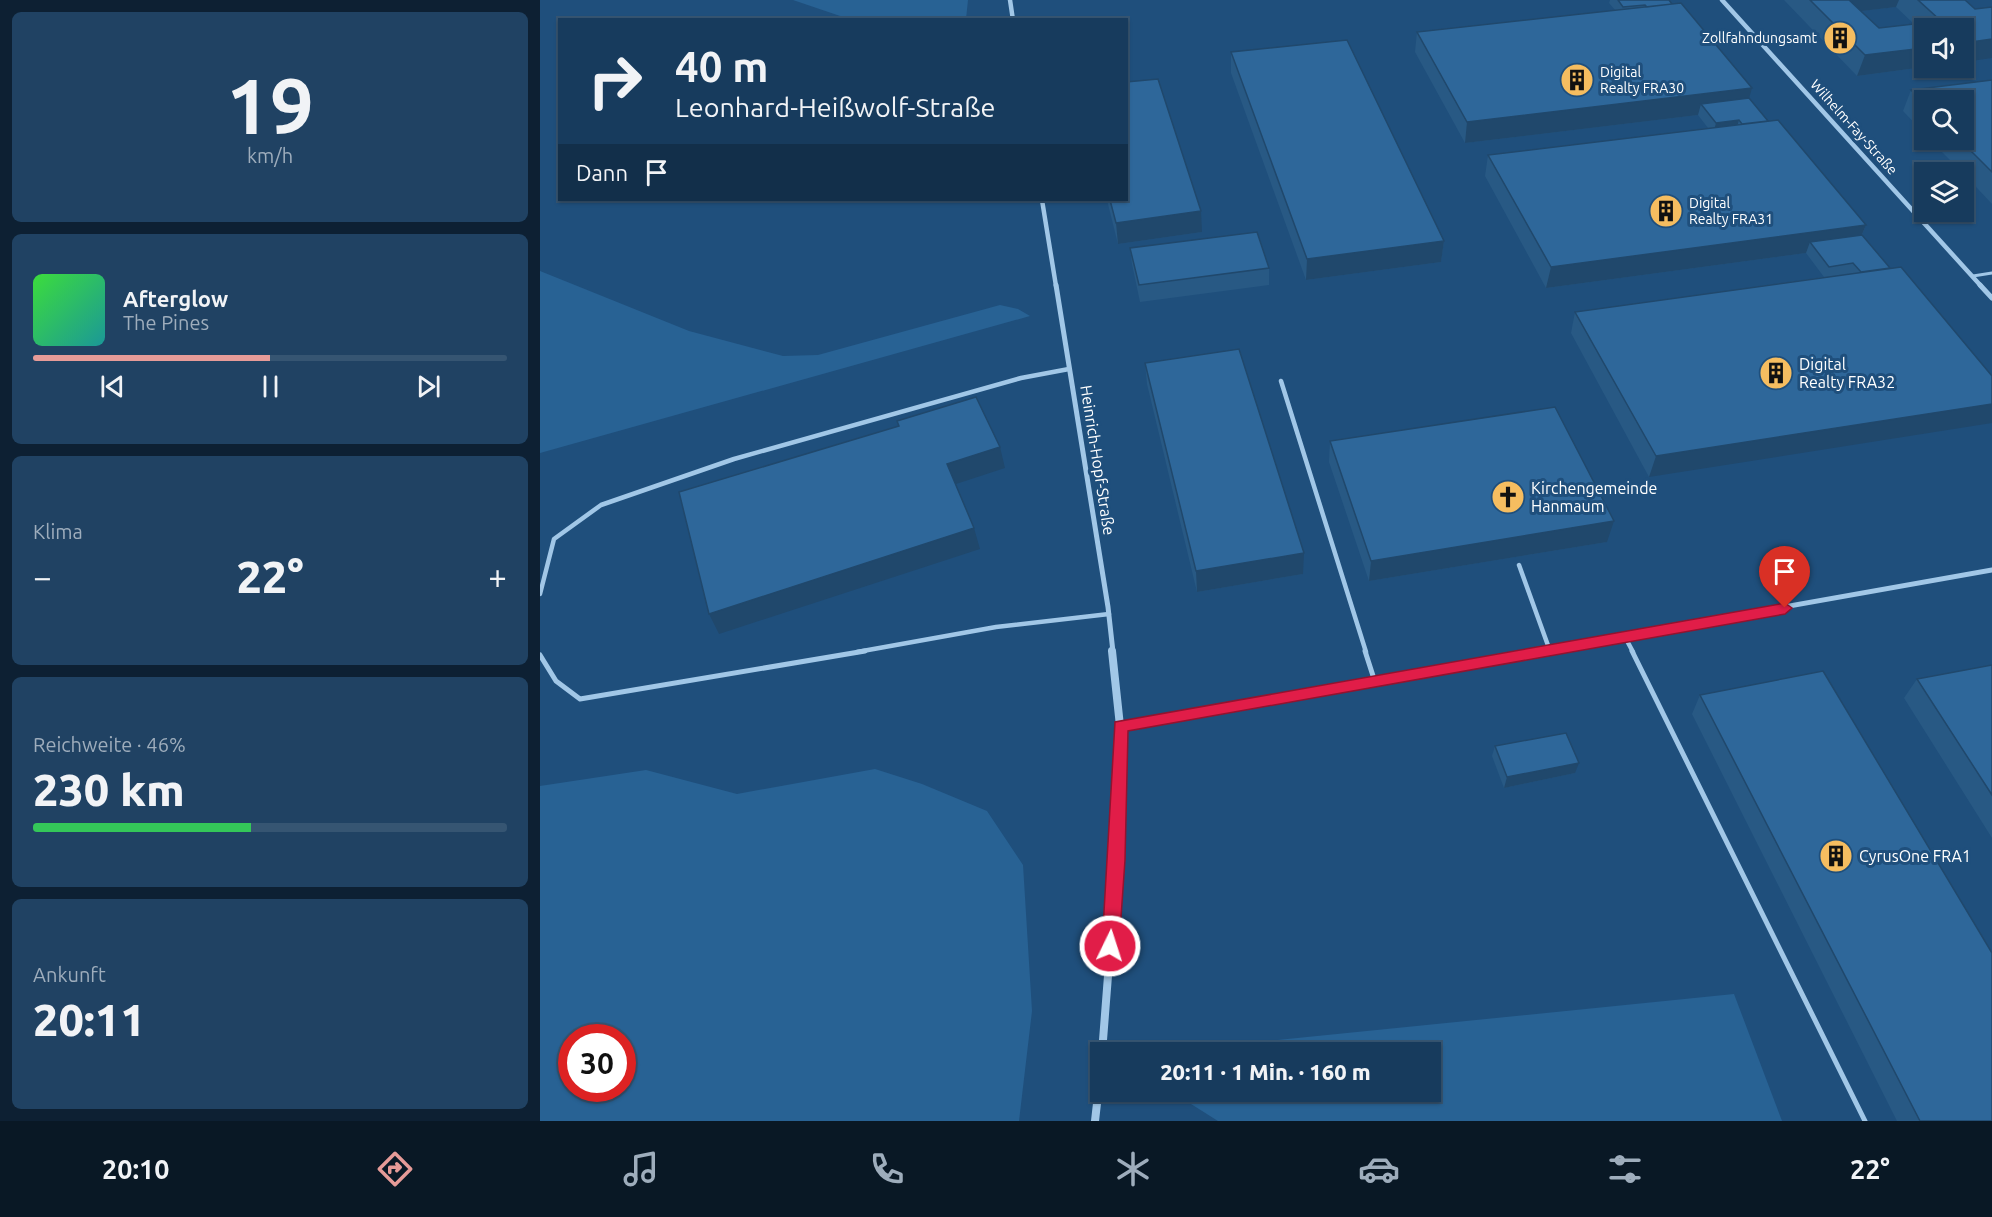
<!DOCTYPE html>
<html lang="de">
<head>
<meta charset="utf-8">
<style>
	body { margin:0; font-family:Ubuntu,sans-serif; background:#204263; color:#f1f3f6; height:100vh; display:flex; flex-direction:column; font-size:22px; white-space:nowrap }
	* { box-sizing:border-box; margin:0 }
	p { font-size:20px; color:#9eadbc }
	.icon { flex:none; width:33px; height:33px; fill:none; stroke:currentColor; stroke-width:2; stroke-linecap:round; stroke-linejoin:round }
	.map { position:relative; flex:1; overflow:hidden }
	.sheet { display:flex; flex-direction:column; gap:12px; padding:12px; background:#0d2033; width:540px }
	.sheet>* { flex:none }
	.guide { position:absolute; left:18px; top:18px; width:570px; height:183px; border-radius:0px; box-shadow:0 2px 4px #0004,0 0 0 2px #365572; background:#173b5d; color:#f1f3f6; overflow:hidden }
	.buttons { position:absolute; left:1374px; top:18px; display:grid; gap:12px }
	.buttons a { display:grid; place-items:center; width:60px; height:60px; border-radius:0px; background:#173b5d; box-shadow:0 2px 4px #0004,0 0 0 2px #365572; font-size:30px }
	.speed { position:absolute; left:18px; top:1024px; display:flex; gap:12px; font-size:30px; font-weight:700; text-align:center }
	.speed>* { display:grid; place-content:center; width:78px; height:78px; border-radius:50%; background:#173b5d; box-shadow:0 2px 4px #0004,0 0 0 2px #365572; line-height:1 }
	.speed .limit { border:9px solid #d22; background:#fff; color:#111 }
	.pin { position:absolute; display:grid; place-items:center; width:51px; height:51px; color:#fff; margin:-62px -26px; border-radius:50% 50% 50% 0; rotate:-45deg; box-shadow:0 0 6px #0007 }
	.pin .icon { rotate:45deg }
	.me { position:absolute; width:66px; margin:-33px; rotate:4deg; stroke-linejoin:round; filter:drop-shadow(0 0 4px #0008) }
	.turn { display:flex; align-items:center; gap:21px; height:126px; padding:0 18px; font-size:27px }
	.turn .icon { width:78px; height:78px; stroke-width:2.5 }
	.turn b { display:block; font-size:42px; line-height:51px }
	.then { display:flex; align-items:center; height:57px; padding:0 18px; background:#0003; gap:12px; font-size:22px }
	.big { font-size:45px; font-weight:800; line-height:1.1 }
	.sheet .tile { flex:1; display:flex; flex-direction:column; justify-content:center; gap:9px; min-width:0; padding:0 21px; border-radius:9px; background:#204263 }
	.sheet .dial { align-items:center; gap:0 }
	.dial b { font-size:78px; line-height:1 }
	.song { display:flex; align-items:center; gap:18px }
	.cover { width:72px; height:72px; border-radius:9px; background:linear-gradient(135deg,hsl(120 70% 55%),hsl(180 70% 35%)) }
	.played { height:6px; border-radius:3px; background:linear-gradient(90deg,#e69b98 50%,#365572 50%) }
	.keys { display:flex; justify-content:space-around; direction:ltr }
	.heat { display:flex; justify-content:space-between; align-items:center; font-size:33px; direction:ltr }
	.charge { height:9px; border-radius:4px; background:linear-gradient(90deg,#34c759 46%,#365572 0) }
	.trip { position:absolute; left:550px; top:1042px; width:351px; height:60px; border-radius:0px; background:#173b5d; box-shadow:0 2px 4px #0004,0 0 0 2px #365572; font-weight:800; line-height:60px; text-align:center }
	.dock { display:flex; height:96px; justify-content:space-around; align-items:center; background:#091825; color:#9eadbc }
	.dock .icon { width:42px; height:42px }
	.dock .on { color:#e69b98 }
	.dock b { font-size:27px; color:#f1f3f6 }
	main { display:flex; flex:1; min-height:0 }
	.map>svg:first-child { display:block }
	.green { fill:#286294; fill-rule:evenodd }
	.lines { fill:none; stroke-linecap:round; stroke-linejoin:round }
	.lane-far2 { stroke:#a1c7e7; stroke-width:3 }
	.lane-far1 { stroke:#a1c7e7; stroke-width:4.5 }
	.lane { stroke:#a1c7e7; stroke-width:5 }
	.street-far2 { stroke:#a1c7e7; stroke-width:4.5 }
	.street-far1 { stroke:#a1c7e7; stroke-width:5 }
	.street { stroke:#a1c7e7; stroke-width:8 }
	.wall { fill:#285984; fill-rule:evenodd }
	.shaded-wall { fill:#20486c }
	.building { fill:#2e679a; stroke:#20486c; stroke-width:1.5 }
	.route { fill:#e11d48; stroke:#92132f; stroke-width:1.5 }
	.labels { text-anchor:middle; stroke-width:6; stroke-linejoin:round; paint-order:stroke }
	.far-poi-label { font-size:14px; fill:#fff; stroke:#1f4f7c; text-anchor:start }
	.far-street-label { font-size:14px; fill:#fff; stroke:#1f4f7c }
	.poi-label { font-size:16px; fill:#fff; stroke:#1f4f7c; text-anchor:start }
	.street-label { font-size:16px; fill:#fff; stroke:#1f4f7c }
</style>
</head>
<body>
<main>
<section class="sheet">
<div class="tile dial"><b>19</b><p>km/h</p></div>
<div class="tile">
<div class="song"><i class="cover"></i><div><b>Afterglow</b><p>The Pines</p></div></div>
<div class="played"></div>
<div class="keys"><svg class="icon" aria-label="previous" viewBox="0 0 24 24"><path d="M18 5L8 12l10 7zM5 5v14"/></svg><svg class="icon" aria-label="pause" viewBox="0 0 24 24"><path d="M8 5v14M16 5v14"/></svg><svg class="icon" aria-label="next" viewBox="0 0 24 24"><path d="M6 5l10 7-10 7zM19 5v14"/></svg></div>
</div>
<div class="tile"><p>Klima</p>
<div class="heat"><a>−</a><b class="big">22°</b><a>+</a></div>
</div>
<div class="tile"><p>Reichweite · 46%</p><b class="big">230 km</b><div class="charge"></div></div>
<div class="tile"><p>Ankunft</p><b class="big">20:11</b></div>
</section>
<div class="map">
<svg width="1452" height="1121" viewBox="0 0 1452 1121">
	<rect width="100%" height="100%" fill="#1f4f7c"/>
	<!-- green -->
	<path class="green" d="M253 0H428L426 19H309Z
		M0 271 149 331 243 356 278 355 460 305 478 309 490 316 0 453Z
		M335 769 382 784 447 811 483 865 492 1011 479 1121H0V786L106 770 197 794ZM32 1038H82V1089H32Z
		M1194 994 1242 1121H678L632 1092H891V1053H629V1051Z"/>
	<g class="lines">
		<!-- lane-far2 -->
		<path class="lane-far2" d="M1433 276 1452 273"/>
		<!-- lane-far1 -->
		<path class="lane-far1" d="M741 381 826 652
			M979 565 1010 651
			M0 594 14 539 61 505 194 459 481 378 529 369
			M1085 637 1093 652
			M317 652 456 627 569 614"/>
		<!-- lane -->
		<path class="lane" d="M825 651 835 682
			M1092 651 1325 1121
			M0 655 16 681 40 699 325 651"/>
		<!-- street-far2 -->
		<path class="street-far2" d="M470 0 473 20
			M1182 0 1441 286
			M502 200 516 286"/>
		<!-- street-far1 -->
		<path class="street-far1" d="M516 285 568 607 573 652
			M1440 285 1452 298
			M991 652 1452 570"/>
		<!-- street -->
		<path class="street" d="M580 726 999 651
			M562 1053 577 860 580 726 572 651
			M555 1121 561 1068"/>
	</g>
	<!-- wall -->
	<path class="wall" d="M1070 0H1129L1228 121 1326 225 1322 235 1350 268 1109 477 1031 333 1035 312 1284 277 1266 253 1006 288 945 176 948 155 1168 128 1158 115 925 143 875 52 877 32 1075 10 1069 3Z
		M1244 0H1425L1435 9 1384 28V67L1317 76ZM1356 7 1374 24 1339 28 1321 11Z
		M691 52 904 241 901 262 766 280 691 73Z
		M1452 80V204L1424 174V172H1422L1390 140H1424L1384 100V133L1363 111 1371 90Z
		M567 200H586L662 232 578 244Z
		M590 248 729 268V285L600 302 592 264Z
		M605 363 763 574 657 592 607 384Z
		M790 441 1067 542 829 581 789 462Z
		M1452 665V838L1364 698 1377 679Z
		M1160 695 1452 1121H1357L1152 714Z
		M955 746 1035 773 964 788 952 756Z"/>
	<!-- shaded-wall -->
	<path class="shaded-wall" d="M1301 0H1359L1356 7 1296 14Z
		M1452 28V58L1424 62V43Z
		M1384 48V67L1317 76 1325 55Z
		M1212 88 1206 109 1161 104 1158 115 925 143 927 122Z
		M1199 120 1196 131 1173 134 1176 123Z
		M661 211 662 232 578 244 576 223Z
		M1326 225 1317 246 1270 242 1266 253 1006 288 1011 267Z
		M904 241 901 262 766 280 767 259Z
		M1452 404V423L1109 477 1116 456Z
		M460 447 465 468 413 485 407 464Z
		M1074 521 1067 542 829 581 831 561Z
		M434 528 440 549 179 634 169 614Z
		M764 553 763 574 657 592 656 571Z
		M1039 763 1035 773 964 788 967 777Z"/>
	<!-- building -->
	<path class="building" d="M1078 0H1129L1132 4 1107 7 1105 5 1083 7Z
		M1270 0H1309L1339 28 1401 21 1378 0H1425L1435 9 1452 7V39L1424 43V28H1384V48L1325 55Z
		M1141 3 1212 88 927 122 877 32Z
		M807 40 904 241 767 259 691 52Z
		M618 79 661 211 576 223 570 200H586V82Z
		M1452 80V172L1420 140H1424V100H1384V103L1371 90Z
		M1209 98 1228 121 1202 124 1199 120 1176 123 1161 104Z
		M1238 120 1326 225 1011 267 948 155Z
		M717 232 729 268 599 285 590 248Z
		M1322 235 1350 268 1321 272 1313 263 1289 267 1270 242Z
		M1361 267 1452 376V404L1116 456 1035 312Z
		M699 349 764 553 656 571 605 363Z
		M436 397 460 447 407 464 434 528 169 614 139 492 359 426 357 421Z
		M1015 407 1074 521 831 561 790 441Z
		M1452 665V795L1377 679Z
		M1283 671 1452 953V1121H1380L1160 695Z
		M1026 733 1039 763 967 777 955 746Z"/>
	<!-- route -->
	<path class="route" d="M1245 603 1252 608 1245 614 588 731 585 860 579 946 576 952 570 954 564 952 562 946 575 722Z"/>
	<!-- icons -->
	<defs>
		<symbol id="building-disc" viewBox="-11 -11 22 22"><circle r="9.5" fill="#f5bd60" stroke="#1f4f7c"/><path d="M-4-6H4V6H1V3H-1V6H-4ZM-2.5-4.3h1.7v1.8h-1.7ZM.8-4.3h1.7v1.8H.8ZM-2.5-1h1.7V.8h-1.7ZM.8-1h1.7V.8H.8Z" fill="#111"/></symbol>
		<symbol id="church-disc" viewBox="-11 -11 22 22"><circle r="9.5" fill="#f5bd60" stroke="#1f4f7c"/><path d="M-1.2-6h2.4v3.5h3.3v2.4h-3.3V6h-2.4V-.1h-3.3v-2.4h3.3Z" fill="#111"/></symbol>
	</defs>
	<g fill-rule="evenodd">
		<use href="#building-disc" x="1281" y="19" width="38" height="38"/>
		<use href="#building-disc" x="1018" y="61" width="38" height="38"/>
		<use href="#building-disc" x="1107" y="192" width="38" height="38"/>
		<use href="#building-disc" x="1217" y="354" width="38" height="38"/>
		<use href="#church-disc" x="949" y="478" width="38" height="38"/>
		<use href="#building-disc" x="1277" y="837" width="38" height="38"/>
	</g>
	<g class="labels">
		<!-- far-poi labels -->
		<g class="far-poi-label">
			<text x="1277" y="43" text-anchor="end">Zollfahndungsamt</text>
			<text x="1060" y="77">Digital<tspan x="1060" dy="16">Realty FRA30</tspan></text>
			<text x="1149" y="208">Digital<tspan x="1149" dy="16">Realty FRA31</tspan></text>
		</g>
		<!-- far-street labels -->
		<g class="far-street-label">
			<text transform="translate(1314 127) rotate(48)" y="5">Wilhelm-Fay-Straße</text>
		</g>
		<!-- poi labels -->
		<g class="poi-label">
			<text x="1259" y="370">Digital<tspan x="1259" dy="18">Realty FRA32</tspan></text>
			<text x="991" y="494">Kirchengemeinde<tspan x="991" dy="18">Hanmaum</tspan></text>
			<text x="1319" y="862">CyrusOne FRA1</text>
		</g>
		<!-- street labels -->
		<g class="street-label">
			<text transform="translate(558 460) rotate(81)" y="6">Heinrich-Hopf-Straße</text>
		</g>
	</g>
</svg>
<div class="buttons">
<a><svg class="icon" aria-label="sound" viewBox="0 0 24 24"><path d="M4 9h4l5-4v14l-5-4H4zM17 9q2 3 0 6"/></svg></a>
<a><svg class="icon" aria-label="search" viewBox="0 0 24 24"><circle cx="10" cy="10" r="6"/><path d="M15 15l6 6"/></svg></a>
<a><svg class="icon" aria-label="layers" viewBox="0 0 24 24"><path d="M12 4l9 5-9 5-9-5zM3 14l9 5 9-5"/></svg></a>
</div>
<div class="speed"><div class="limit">30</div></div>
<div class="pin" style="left:1245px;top:608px;background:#d93025"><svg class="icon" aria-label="arrive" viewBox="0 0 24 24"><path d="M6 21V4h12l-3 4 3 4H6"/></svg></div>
<svg class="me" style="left:570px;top:946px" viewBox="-20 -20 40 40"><circle r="17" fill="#e11d48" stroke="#fff" stroke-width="3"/><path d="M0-11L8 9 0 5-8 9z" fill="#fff"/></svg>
<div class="trip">20:11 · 1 Min. · 160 m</div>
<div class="guide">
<div class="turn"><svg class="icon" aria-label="right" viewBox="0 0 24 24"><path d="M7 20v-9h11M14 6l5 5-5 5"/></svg><div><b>40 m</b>Leonhard-Heißwolf-Straße</div></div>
<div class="then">Dann<svg class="icon" aria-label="arrive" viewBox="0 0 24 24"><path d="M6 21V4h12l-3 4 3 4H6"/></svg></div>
</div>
</div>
</main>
<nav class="dock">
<b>20:10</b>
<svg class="icon on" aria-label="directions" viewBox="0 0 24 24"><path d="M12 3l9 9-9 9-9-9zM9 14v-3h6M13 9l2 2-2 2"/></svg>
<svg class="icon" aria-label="music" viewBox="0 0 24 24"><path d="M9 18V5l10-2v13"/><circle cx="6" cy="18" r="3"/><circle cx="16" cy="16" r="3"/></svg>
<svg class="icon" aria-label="phone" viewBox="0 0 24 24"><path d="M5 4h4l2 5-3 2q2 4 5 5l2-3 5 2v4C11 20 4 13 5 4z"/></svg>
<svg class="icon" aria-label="climate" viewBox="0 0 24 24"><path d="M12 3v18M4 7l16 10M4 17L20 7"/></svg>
<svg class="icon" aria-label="car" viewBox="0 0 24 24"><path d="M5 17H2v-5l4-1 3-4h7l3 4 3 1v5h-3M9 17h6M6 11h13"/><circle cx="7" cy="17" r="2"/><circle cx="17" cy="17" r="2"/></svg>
<svg class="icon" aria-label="filters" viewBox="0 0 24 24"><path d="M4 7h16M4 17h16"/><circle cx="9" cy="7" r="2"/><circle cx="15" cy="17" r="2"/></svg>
<b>22°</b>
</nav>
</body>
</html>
